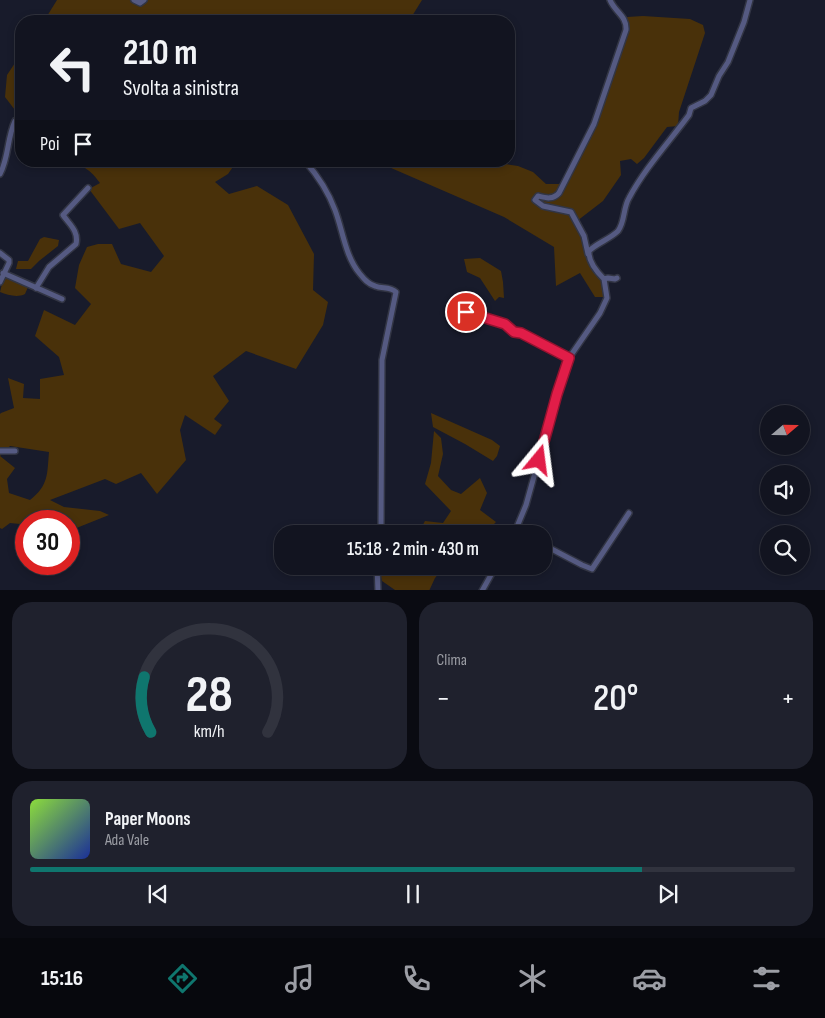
<!DOCTYPE html>
<html lang="it">
<head>
<meta charset="utf-8">
<style>
	body { margin:0; font-family:"Sofia Sans Condensed",sans-serif; background:#1f212d; color:#f1f3f6; height:100vh; display:flex; flex-direction:column; font-size:19px; white-space:nowrap }
	* { box-sizing:border-box; margin:0 }
	p { font-size:16px; color:#9c9ea5 }
	.icon { flex:none; width:28px; height:28px; fill:none; stroke:currentColor; stroke-width:2; stroke-linecap:round; stroke-linejoin:round }
	.map { position:relative; height:590px; overflow:hidden }
	.drawer { display:flex; flex-direction:column; gap:12px; padding:12px; background:#0a0b12; flex:1 }
	.drawer>* { flex:none }
	.top-card { position:absolute; left:15px; top:15px; width:500px; height:152px; border-radius:20px; box-shadow:0 2px 8px #0003,0 0 0 1px #31333e; background:#121420; color:#f1f3f6; overflow:hidden }
	.needle { width:32px; rotate:70deg }
	.tools { position:absolute; left:760px; top:405px; display:grid; gap:10px }
	.tools a { display:grid; place-items:center; width:50px; height:50px; border-radius:50%; background:#121420; box-shadow:0 2px 8px #0003,0 0 0 1px #31333e; font-size:25px }
	.speed { position:absolute; left:15px; top:510px; display:flex; gap:10px; font-size:25px; font-weight:700; text-align:center }
	.speed>* { display:grid; place-content:center; width:65px; height:65px; border-radius:50%; background:#121420; box-shadow:0 2px 8px #0003,0 0 0 1px #31333e; line-height:1 }
	.speed .limit { border:8px solid #d22; background:#fff; color:#111 }
	.pin { position:absolute; display:grid; place-items:center; width:42px; height:42px; color:#fff; margin:-21px; border:2px solid #fff; border-radius:50%; box-shadow:0 1px 5px #0007 }
	.me { position:absolute; width:55px; margin:-28px; rotate:16deg; stroke-linejoin:round; filter:drop-shadow(0 0 4px #0008) }
	.turn { display:flex; align-items:center; gap:18px; height:105px; padding:0 25px; font-size:22px }
	.turn .icon { width:65px; height:65px; stroke-width:2.5 }
	.turn b { display:block; font-size:35px; line-height:42px }
	.then { display:flex; align-items:center; height:48px; padding:0 25px; background:#0003; gap:10px; font-size:19px }
	.big { font-size:38px; font-weight:600; line-height:1.1 }
	.drawer .tile { flex:1; display:flex; flex-direction:column; justify-content:center; gap:8px; min-width:0; padding:0 18px; border-radius:20px; background:#1f212d }
	.drawer .dial { align-items:center; gap:0 }
	.dial svg { height:130px; overflow:visible; fill:none; stroke:#31333e; stroke-width:7; stroke-linecap:round; text-anchor:middle }
	.dial text { fill:#f1f3f6; stroke:none }
	.song { display:flex; align-items:center; gap:15px }
	.cover { width:60px; height:60px; border-radius:8px; background:linear-gradient(135deg,hsl(90 70% 55%),hsl(230 70% 35%)) }
	.played { height:5px; border-radius:2px; background:linear-gradient(90deg,#0f766e 80%,#31333e 80%) }
	.keys { display:flex; justify-content:space-around; direction:ltr }
	.heat { display:flex; justify-content:space-between; align-items:center; font-size:28px; direction:ltr }
	.drawer .tiles { flex:1; display:grid; gap:12px; grid-template-columns:1fr 1fr }
	.tile:last-child { grid-column:span 2 }
	.trip { position:absolute; left:274px; top:525px; width:278px; height:50px; border-radius:20px; background:#121420; box-shadow:0 2px 8px #0003,0 0 0 1px #31333e; font-weight:600; line-height:50px; text-align:center }
	.tab-bar { display:flex; height:80px; justify-content:space-around; align-items:center; background:#07080d; color:#9c9ea5 }
	.tab-bar .icon { width:35px; height:35px }
	.tab-bar .selected { color:#0f766e }
	.tab-bar b { font-size:22px; color:#f1f3f6 }
	.map>svg:first-child { display:block }
	.green { fill:#49310a; fill-rule:evenodd }
	.lines { fill:none; stroke-linecap:round; stroke-linejoin:round }
	.minor-casing { stroke:#323544; stroke-width:8 }
	.minor { stroke:#555a82; stroke-width:5 }
	.route-casing { stroke:#92132f; stroke-width:12 }
	.route { stroke:#e11d48; stroke-width:9 }
</style>
</head>
<body>
<div class="map">
<svg width="825" height="591" viewBox="0 0 825 591">
	<rect width="100%" height="100%" fill="#181b2b"/>
	<!-- green -->
	<path class="green" d="M57 0H422L409 21H44Z
		M643 16 690 19 703 25 705 33 679 112 678 126 667 127 644 158 637 164 631 159 620 161 621 175 603 201 577 221 588 252 605 280 608 297H595L580 273 556 286 554 247 504 217 375 161H486L518 166 533 172 546 184H564L585 143 628 28 627 17Z
		M21 54V118L5 97 7 75Z
		M40 161H237L228 174 215 182 229 194 257 186 288 205 314 254 313 290 328 302 323 325 296 369 246 351 213 376 229 401 214 419 222 425 215 435 185 415 180 430 186 460 157 494 141 473 116 484 105 479 50 500 64 507 100 511 109 515 69 531V521H26V536L15 535 20 524 10 523 2 529 0 528V414L1 413 14 408 8 378 24 384 23 398 40 399V379L64 375 59 357 35 336 44 310 75 325 91 304 75 288 79 265 87 247 98 244H112L121 264 151 272 164 256 140 223 119 229 89 189 100 183C84 160 69 161 43 164ZM10 446 49 452C47 474 49 485 30 500L9 493 7 479 15 468 0 456Z
		M44 237 59 240 58 246 39 261 31 269H16L18 261H28L40 239Z
		M480 258 501 271 503 282 504 298 499 297 495 301 480 278 467 272 464 259Z
		M4 276 28 287 25 294C17 298 8 295 0 292Z
		M431 413 492 440 500 446 497 456 493 461 465 444 433 427Z
		M434 431 441 438 443 454 438 476 451 490 461 494 480 478 487 493 480 510 496 522 484 534H418L425 521 443 523 451 511 425 484 431 463Z
		M379 566H445L435 578 429 591 395 590 382 581Z"/>
	<g class="lines">
		<defs>
			<path id="minor" d="M134 0 140 3 144 0
				M305 161C318 176 328 191 335 210 343 231 345 256 360 274 364 279 368 284 375 286 382 289 390 286 396 292L382 360 381 527 387 531V534
				M0 174C9 157 7 138 15 121
				M0 253 9 260V263L0 282
				M588 254 584 236 571 212 543 206 535 200 538 196C546 198 553 200 559 193L594 124 626 30C627 16 615 12 610 0
				M3 273 62 299
				M617 278 615 279 608 278 604 279C597 272 588 262 589 251 597 243 610 239 618 231 625 222 623 208 629 198 645 168 669 142 689 115L691 108 705 101 711 95 719 76 728 62 744 22 750 0
				M36 288 49 267 76 244C79 231 69 224 63 215L88 188
				M466 313 505 325 514 332 521 333 569 358
				M0 451H15
				M516 531 523 534
				M514 534 526 505 557 394 569 358 600 313 607 298 604 279
				M542 544 582 565 592 569 629 513
				M377 566 378 591
				M482 591 496 566"/>
		</defs>
		<!-- minor casing -->
		<use href="#minor" class="minor-casing"/>
		<!-- minor -->
		<use href="#minor" class="minor"/>
	</g>
	<g class="lines">
		<defs>
			<path id="route" d="M466 312 505 324 514 332 521 333 569 358 557 394 539 460"/>
		</defs>
		<!-- route casing -->
		<use href="#route" class="route-casing"/>
		<!-- route -->
		<use href="#route" class="route"/>
	</g>
</svg>
<div class="tools">
<a><svg class="needle" viewBox="-14 -14 28 28"><path d="M0-13l5 13h-10z" fill="#e53935"/><path d="M0 13l5-13h-10z" fill="#9c9ea5"/></svg></a>
<a><svg class="icon" aria-label="sound" viewBox="0 0 24 24"><path d="M4 9h4l5-4v14l-5-4H4zM17 9q2 3 0 6"/></svg></a>
<a><svg class="icon" aria-label="search" viewBox="0 0 24 24"><circle cx="10" cy="10" r="6"/><path d="M15 15l6 6"/></svg></a>
</div>
<div class="speed"><div class="limit">30</div></div>
<div class="pin" style="left:466px;top:312px;background:#d93025"><svg class="icon" aria-label="arrive" viewBox="0 0 24 24"><path d="M6 21V4h12l-3 4 3 4H6"/></svg></div>
<svg class="me" style="left:539px;top:460px" viewBox="-20 -20 40 40"><path d="M0-17L14 15 0 8-14 15z" fill="#e11d48" stroke="#fff" stroke-width="4"/></svg>
<div class="trip">15:18 · 2 min · 430 m</div>
<div class="top-card">
<div class="turn"><svg class="icon" aria-label="left" viewBox="0 0 24 24"><path d="M17 20v-9H6M10 6l-5 5 5 5"/></svg><div><b>210 m</b>Svolta a sinistra</div></div>
<div class="then">Poi<svg class="icon" aria-label="arrive" viewBox="0 0 24 24"><path d="M6 21V4h12l-3 4 3 4H6"/></svg></div>
</div>
</div>
<section class="drawer">
<div class="tiles">
<div class="tile dial"><svg viewBox="0 0 100 80">
<path d="M14 69A42 42 0 1 1 86 69"/>
<path d="M14 69A42 42 0 0 1 10 35" stroke="#0f766e"/>
<text x="50" y="56" font-size="32" font-weight="700">28</text>
<text x="50" y="72" font-size="11">km/h</text>
</svg></div>
<div class="tile"><p>Clima</p>
<div class="heat"><a>−</a><b class="big">20°</b><a>+</a></div>
</div>
<div class="tile">
<div class="song"><i class="cover"></i><div><b>Paper Moons</b><p>Ada Vale</p></div></div>
<div class="played"></div>
<div class="keys"><svg class="icon" aria-label="previous" viewBox="0 0 24 24"><path d="M18 5L8 12l10 7zM5 5v14"/></svg><svg class="icon" aria-label="pause" viewBox="0 0 24 24"><path d="M8 5v14M16 5v14"/></svg><svg class="icon" aria-label="next" viewBox="0 0 24 24"><path d="M6 5l10 7-10 7zM19 5v14"/></svg></div>
</div>
</div>
</section>
<nav class="tab-bar">
<b>15:16</b>
<svg class="icon selected" aria-label="directions" viewBox="0 0 24 24"><path d="M12 3l9 9-9 9-9-9zM9 14v-3h6M13 9l2 2-2 2"/></svg>
<svg class="icon" aria-label="music" viewBox="0 0 24 24"><path d="M9 18V5l10-2v13"/><circle cx="6" cy="18" r="3"/><circle cx="16" cy="16" r="3"/></svg>
<svg class="icon" aria-label="phone" viewBox="0 0 24 24"><path d="M5 4h4l2 5-3 2q2 4 5 5l2-3 5 2v4C11 20 4 13 5 4z"/></svg>
<svg class="icon" aria-label="climate" viewBox="0 0 24 24"><path d="M12 3v18M4 7l16 10M4 17L20 7"/></svg>
<svg class="icon" aria-label="car" viewBox="0 0 24 24"><path d="M5 17H2v-5l4-1 3-4h7l3 4 3 1v5h-3M9 17h6M6 11h13"/><circle cx="7" cy="17" r="2"/><circle cx="17" cy="17" r="2"/></svg>
<svg class="icon" aria-label="filters" viewBox="0 0 24 24"><path d="M4 7h16M4 17h16"/><circle cx="9" cy="7" r="2"/><circle cx="15" cy="17" r="2"/></svg>
</nav>
</body>
</html>
